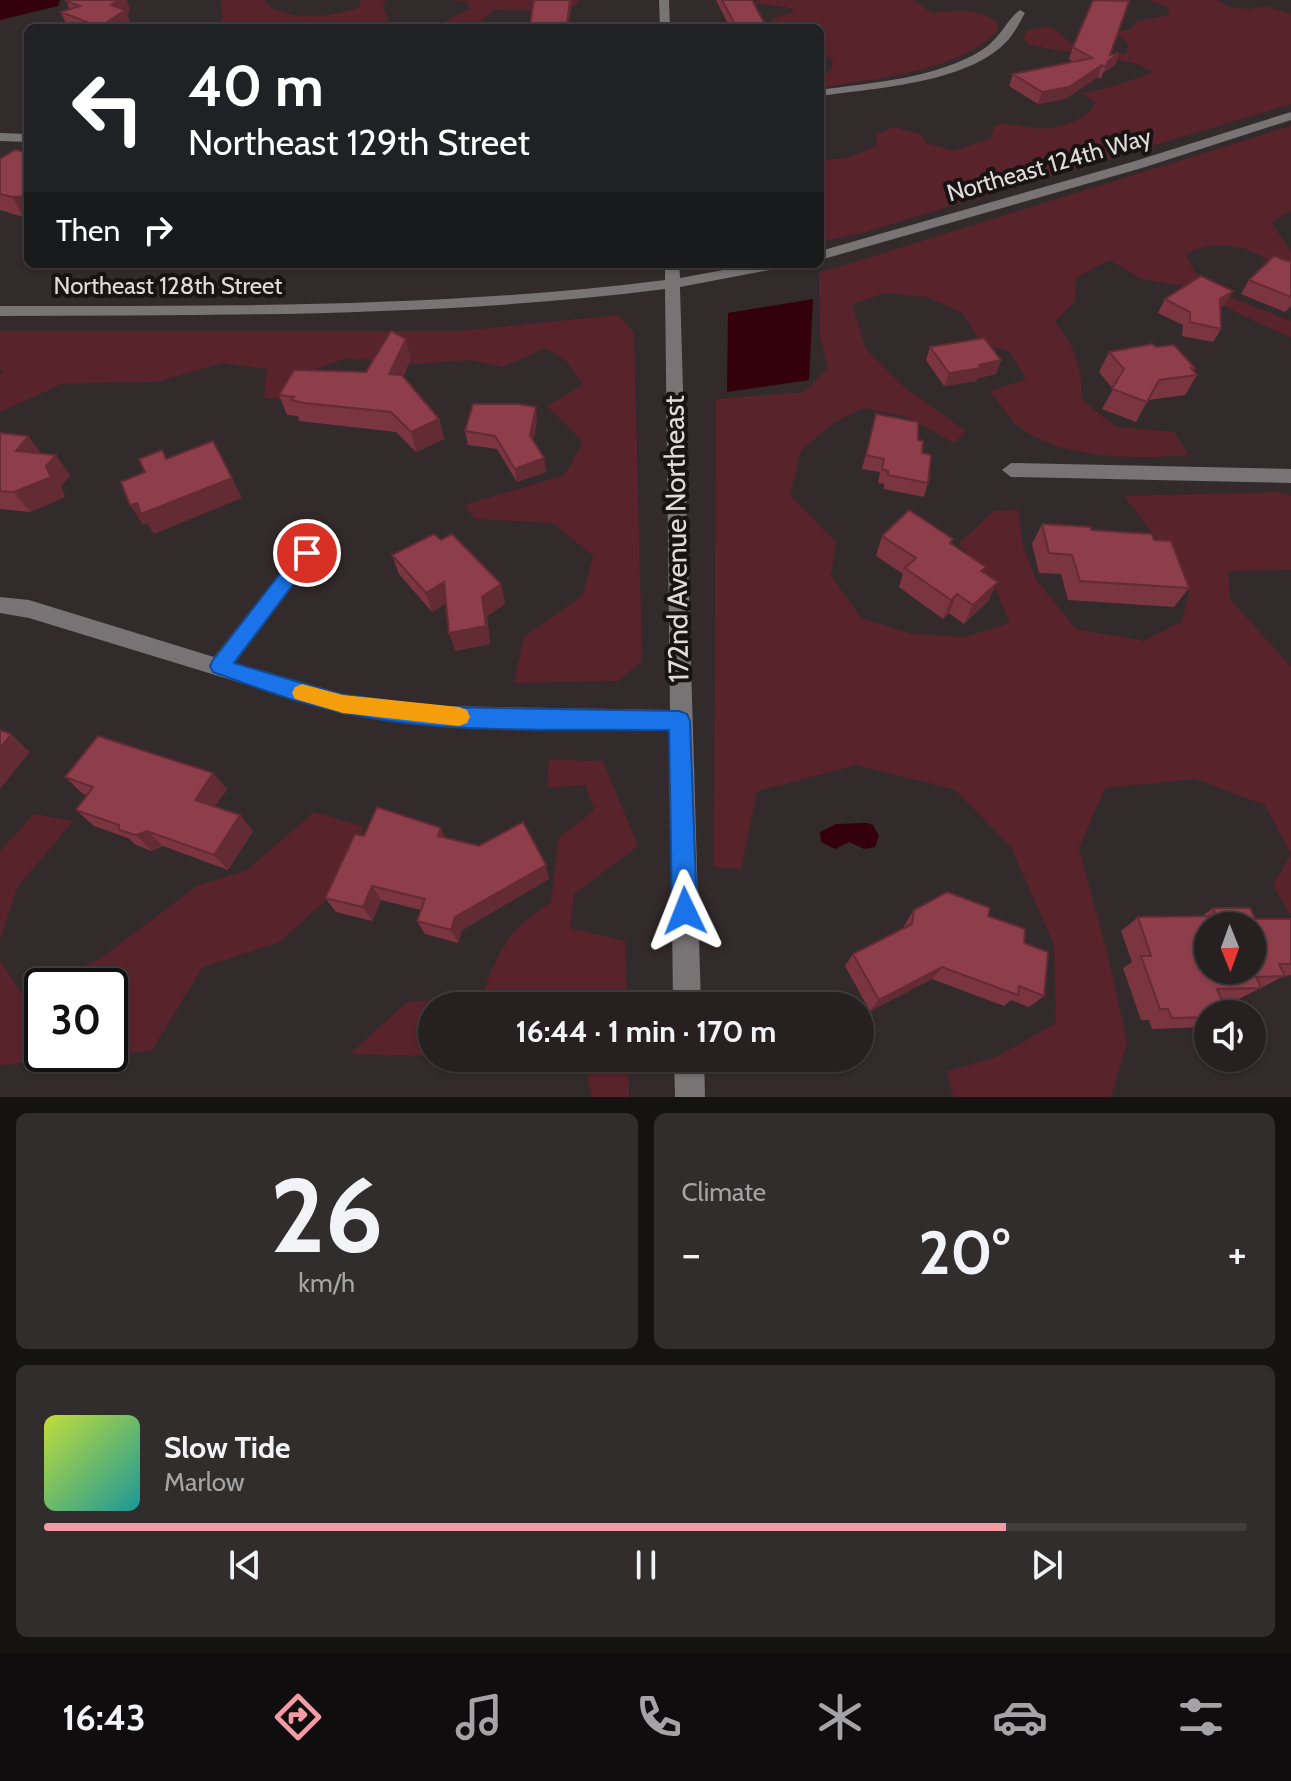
<!DOCTYPE html>
<html lang="en">
<head>
<meta charset="utf-8">
<style>
	body { margin:0; font-family:Cabin,sans-serif; background:#322d2d; color:#f1f3f6; height:100vh; display:flex; flex-direction:column; font-size:30px; white-space:nowrap }
	* { box-sizing:border-box; margin:0 }
	p { font-size:26px; color:#a4a3a5 }
	.icon { flex:none; width:44px; height:44px; fill:none; stroke:currentColor; stroke-width:2; stroke-linecap:round; stroke-linejoin:round }
	.map { position:relative; height:1097px; overflow:hidden }
	.details { display:flex; flex-direction:column; gap:16px; padding:16px; background:#151212; flex:1 }
	.details>* { flex:none }
	.banner { position:absolute; left:24px; top:24px; width:800px; height:244px; border-radius:12px; box-shadow:0 2px 6px #0004,0 0 0 2px #423e3e; background:#202124; color:#fff; overflow:hidden }
	.needle { width:52px; rotate:179deg }
	.fabs { position:absolute; left:1194px; top:912px; display:grid; gap:16px }
	.fabs a { display:grid; place-items:center; width:72px; height:72px; border-radius:50%; background:#262020; box-shadow:0 2px 6px #0004,0 0 0 2px #423e3e; font-size:40px }
	.speed { position:absolute; left:24px; top:968px; display:flex; gap:16px; font-size:40px; font-weight:700; text-align:center }
	.speed>* { display:grid; place-content:center; width:104px; height:104px; border-radius:50%; background:#262020; box-shadow:0 2px 6px #0004,0 0 0 2px #423e3e; line-height:1 }
	.speed .limit { border:4px solid #111; border-radius:12px; background:#fff; color:#111 }
	.pin { position:absolute; display:grid; place-items:center; width:68px; height:68px; color:#fff; margin:-34px; border:4px solid #fff; border-radius:50%; box-shadow:0 2px 8px #0007 }
	.me { position:absolute; width:88px; margin:-44px; rotate:358deg; stroke-linejoin:round; filter:drop-shadow(0 0 6px #0008) }
	.turn { display:flex; align-items:center; gap:28px; height:168px; padding:0 32px; font-size:36px }
	.turn .icon { width:104px; height:104px; stroke-width:2.5 }
	.turn b { display:block; font-size:56px; line-height:68px }
	.then { display:flex; align-items:center; height:76px; padding:0 32px; background:#0003; gap:16px; font-size:30px }
	.big { font-size:60px; font-weight:800; line-height:1.1 }
	.details .widget { flex:1; display:flex; flex-direction:column; justify-content:center; gap:12px; min-width:0; padding:0 28px; border-radius:12px; background:#322d2d }
	.details .dial { align-items:center; gap:0 }
	.dial b { font-size:104px; line-height:1 }
	.song { display:flex; align-items:center; gap:24px }
	.cover { width:96px; height:96px; border-radius:12px; background:linear-gradient(135deg,hsl(70 70% 55%),hsl(180 70% 35%)) }
	.played { height:8px; border-radius:4px; background:linear-gradient(90deg,#f49aa5 80%,#423e3e 80%) }
	.keys { display:flex; justify-content:space-around; direction:ltr }
	.heat { display:flex; justify-content:space-between; align-items:center; font-size:44px; direction:ltr }
	.details .tiles { flex:1; display:grid; gap:16px; grid-template-columns:1fr 1fr }
	.widget:last-child { grid-column:span 2 }
	.trip { position:absolute; left:418px; top:992px; width:456px; height:80px; border-radius:40px; background:#262020; box-shadow:0 2px 6px #0004,0 0 0 2px #423e3e; font-weight:800; line-height:80px; text-align:center }
	.tab-bar { display:flex; height:128px; justify-content:space-around; align-items:center; background:#0f0d0d; color:#a4a3a5 }
	.tab-bar .icon { width:56px; height:56px }
	.tab-bar .on { color:#f49aa5 }
	.tab-bar b { font-size:36px; color:#f1f3f6 }
	.map>svg:first-child { display:block }
	.green { fill:#59232c }
	.water { fill:#33000b }
	.lines { fill:none; stroke-linecap:round; stroke-linejoin:round }
	.minor { fill:#787374; fill-rule:evenodd }
	.wall { fill:#7a3540 }
	.shaded-wall { fill:#632b34 }
	.building { fill:#8e3e4b; stroke:#632b34; stroke-width:2; fill-rule:evenodd }
	.route { fill:#1a73e8; stroke:#114b97; stroke-width:2 }
	.slow { fill:#f59e0b }
	.labels { text-anchor:middle; stroke-width:8; stroke-linejoin:round; paint-order:stroke }
	.far-street-label { font-size:24px; fill:#e2dbdc; stroke:#181414 }
	.street-label { font-size:28px; fill:#e2dbdc; stroke:#181414 }
</style>
</head>
<body>
<div class="map">
<svg width="1291" height="1097" viewBox="0 0 1291 1097">
	<rect width="100%" height="100%" fill="#332a2b"/>
	<!-- green -->
	<path class="green" d="M221 0H266L265 2C287 23 331 17 358 8L362 0H386L383 5 388 20 387 28H208L223 19Z
		M451 0H577L580 4 535 11 495 10 484 18 479 28H433L469 9 468 2Z
		M758 0H913L932 13C957 11 977 7 998 23L997 32C956 72 875 78 820 88V74L831 70 833 60 820 52V28H775L770 19 794 12 791 8 754 3Z
		M1149 0H1217L1230 7 1250 9 1264 6 1291 14V104L865 232 820 242V160L848 158 877 146 876 135 893 127 920 134 926 143 954 151 991 138 995 125C1010 123 1019 126 1033 128 1053 131 1085 122 1096 103L1081 93C1094 92 1145 78 1152 71L1134 63 1029 45 1023 38 1027 31C1058 21 1054 33 1076 46 1091 55 1109 55 1126 53L1128 44 1115 32 1131 29 1137 21 1170 15 1167 7Z
		M1291 126V211L1271 222 1291 252V267C1275 267 1264 256 1249 250 1231 243 1203 244 1186 254L1195 273 1230 297 1291 321V338L1234 311 1201 289 1142 279 1109 260 1076 278 1075 301 1055 322C1075 346 1082 368 1082 400L1116 427 1174 432 1189 455C1135 459 1070 460 1023 430 1010 421 1000 403 990 391L1026 379 1009 351 982 345 963 313 927 297 886 293 852 304 866 349 905 388 966 431 954 443 905 416 862 408 832 424 801 451 790 495 836 542 831 575 861 618 912 634 965 637 1010 623 995 588 959 543 994 511 1018 510 1023 546 1036 579 1076 629 1143 641 1182 621 1189 590 1157 539 1124 496 1279 492 1291 496V570L1228 571 1230 599 1291 667V917L1273 885 1291 854 1265 805 1196 779 1105 788 1079 848 1109 960 1127 1042 1111 1097H953L947 1071 996 1057 1056 1023 1054 945 1011 847 955 790 857 765 757 791 741 869 714 867 716 399 804 392 828 368 820 336 819 273Z
		M619 315 634 333 642 661 618 681 514 683 524 637 583 595 593 556 553 523 475 519 464 505 565 475 583 442 547 406 583 385 567 362 546 348 502 367 470 360 420 364 346 358 301 375 281 399 264 398 267 369 221 363 157 382 64 383 0 412V376L3 371 0 370V331H459Z
		M549 760 603 761 638 846 574 894 570 928 625 941 627 1006H432V1056L350 1054 407 1002 482 996C499 948 508 931 551 902L559 837 594 811 586 785 547 788Z
		M314 812 364 827 337 890 280 942 203 967 151 1051 110 1054V986H42V1054H109L55 1057 0 1066V960L20 991 100 959 197 886 247 870Z
		M34 814 73 821 17 888 0 939V851Z
		M550 1058H628L629 1097H592L584 1059Z"/>
	<!-- water -->
	<path class="water" d="M0 0H60L58 6 0 20Z
		M813 299 809 380 727 392 728 313Z
		M867 823 873 825 879 836 875 847 864 849 849 842 835 849 821 842 820 832 836 824Z"/>
	<g class="lines">
		<!-- minor -->
		<path class="minor" d="M659 0H669L670 28H660Z
			M1020 10 1025 13C1021 20 1017 28 1012 35 977 83 875 88 820 96V90C874 82 935 79 982 50 1000 39 1008 18 1020 10Z
			M1291 112V120L1142 168 820 260V251L1132 162Z
			M0 133 28 134V142L0 141Z
			M665 264H679L680 278 756 264H787L780 268 680 287 701 1006H673L670 731 438 726 343 714 29 618 0 613V597L29 600 214 657 300 548H314L317 553 314 558 235 663 343 694 438 706 670 710 665 289C444 317 222 315 0 316V306C222 306 444 308 665 280Z
			M1011 463 1291 469V483L1011 477 1002 470Z
			M674 1058H704L705 1097H675Z"/>
	</g>
	<!-- wall -->
	<path class="wall" d="M534 0H572L568 28H531Z
		M716 0H752L767 28H730Z
		M66 1 130 11 127 14 131 26 129 28H68L61 12 70 9Z
		M1073 47 1110 55 1119 53 1115 65 1103 73 1101 79 1098 77 1065 99 1038 104 1009 86 1013 74 1073 62 1069 59Z
		M0 159 23 217 0 210Z
		M1288 261H1291V306L1285 312 1241 294 1249 280Z
		M1165 299 1225 305 1221 307V329L1213 342 1182 336 1183 325 1158 313Z
		M930 347 1001 360 996 374 978 378 976 381 944 386 926 360Z
		M1109 352 1195 368 1193 371 1197 375 1185 395 1148 400 1136 422 1102 409 1113 389 1099 372Z
		M411 359 403 377 439 419 444 439 416 452 396 432 299 421 298 416 287 415 279 395Z
		M876 414 922 453 928 483 924 497 884 489V484L878 483 880 472 862 469Z
		M537 421 533 441 544 458 546 472 517 482 497 449 468 445 465 431Z
		M0 433 41 453 70 475 61 486 65 497 30 512 0 509Z
		M1042 524 1154 540 1189 588 1174 607 1068 600 1061 574 1039 573 1032 544Z
		M882 536 953 539 951 544 983 572 988 601 964 624 949 613 943 619 899 587 903 574 876 556Z
		M441 540 501 584 505 604 487 616 490 644 455 651 446 603 432 612 399 574 392 555Z
		M213 773 227 789 215 806 253 831 228 870 163 846 152 851 136 845 128 838 94 826 76 810 87 795 83 794 65 777Z
		M364 836 445 838 549 879 462 930 458 943 425 934 417 921 421 910 381 900 372 921 336 912 325 898Z
		M1213 908 1255 919H1291V975L1284 976 1239 999H1221L1208 1014V1026L1206 1027 1152 1029 1149 1020H1141L1123 968 1132 962 1121 931 1138 917 1202 916Z
		M914 910 988 916 1024 943 1044 996 1029 1007 1011 1000 1004 1006 932 979 870 1011 845 966 853 954 904 927 905 924Z"/>
	<!-- shaded-wall -->
	<path class="shaded-wall" d="M118 0H127L130 11 127 14 131 26 129 28H101L100 27 111 5Z
		M570 0H572L568 28H567Z
		M1119 53 1115 65 1103 73 1108 61Z
		M1102 65 1098 77 1065 99 1038 104 1042 92Z
		M28 196V216L23 217 12 197Z
		M1233 291 1225 305 1213 313 1220 299Z
		M406 339 411 359 394 394 389 374Z
		M1001 360 996 374 978 378 976 381 944 386 949 373Z
		M536 407 537 421 532 449 530 435Z
		M439 419 444 439 416 452 411 432Z
		M28 436 43 456 16 451Z
		M56 455 70 475 61 486 65 497 30 512 14 492 46 466Z
		M544 458 546 472 517 482 515 469Z
		M232 478 242 498 154 534 147 523 143 525 130 505Z
		M444 582 450 601 432 612 426 593Z
		M998 582 988 601 964 624 973 605Z
		M501 584 505 604 487 616 490 644 455 651 449 633 482 597Z
		M957 594 949 613 943 619 951 600Z
		M11 734 30 752 0 789V748Z
		M213 773 227 789 209 815 195 800Z
		M240 815 253 831 228 870 214 855Z
		M441 828 448 843 438 836Z
		M147 831 163 846 152 851 136 835Z
		M546 865 549 879 462 930 458 943 451 930 455 917Z
		M372 886 381 900 372 921 363 907Z
		M942 967 932 979 870 1011 879 1000Z"/>
	<!-- building -->
	<path class="building" d="M67 0H118L111 5 125 10 100 27 61 12 80 6 66 1Z
		M534 0H570L567 24 530 25Z
		M722 0H752L767 28H737Z
		M1093 0 1129 1 1110 55 1119 53 1108 61 1106 67 1102 65 1069 87 1042 92 1013 74 1092 58 1073 47Z
		M15 150 28 152V196L12 197 0 194V159Z
		M1274 256 1288 261H1291V297L1249 280Z
		M1201 276 1233 291 1220 299 1221 329 1190 322V312L1165 299Z
		M391 331 406 339 389 374 402 375 439 419 411 432 391 412 304 403 291 400 294 397 279 395 294 370 366 372Z
		M984 338 1001 360 979 365 981 368 949 373 930 347Z
		M1152 344 1156 347 1174 345 1195 368H1191L1197 375 1159 380 1147 402 1112 389 1124 369 1109 352Z
		M473 404H517L536 407 530 435 544 458 515 469 495 436 465 431Z
		M876 414 918 422V440L923 441 922 453 931 455 928 483 888 475V471L882 469 884 459 866 455Z
		M0 433 28 436 16 451 56 455 46 466 51 477 14 492 0 491Z
		M213 441 232 478 141 514 137 503 130 505 121 482 145 472 139 459 162 450 166 459Z
		M909 510 953 539 950 543 986 567 981 571 998 582 973 605 957 594 951 600 905 568 916 558 882 536Z
		M1042 524 1091 527V530L1152 534 1154 540 1171 541 1189 588 1080 581 1072 555 1049 553Z
		M434 534 441 540 452 534 501 584 482 597 486 626 449 633 444 582 426 593 392 555Z
		M0 730 11 734 0 748Z
		M98 736 213 773 195 800 240 815 214 855 147 831 136 835 119 830V825L76 810 93 787 65 777Z
		M377 807 441 828 438 836 479 846 523 822 546 865 455 917 451 930 417 921 425 899 372 886 363 907 325 898 355 834 364 836Z
		M947 892 990 908 988 916 1025 929 1024 943 1048 952 1044 996 1019 986 1018 995 942 967 879 1000 853 954 912 924 914 910Z
		M1213 908H1250L1255 919H1291V964H1279L1285 976 1256 977 1261 988 1217 989 1227 1014H1208V1017L1172 1018 1168 1009H1160L1141 956H1151L1138 917 1216 916ZM1208 926H1252V970H1208Z"/>
	<!-- route -->
	<path class="route" d="M307 546 313 548 316 553 313 558 234 663 343 695 438 707 679 711 687 714 690 721 697 911 693 920 685 923 676 920 672 911 669 730C563 728 445 736 341 712 297 703 255 687 213 672L210 666 213 660 300 548Z"/>
	<!-- slow -->
	<path class="slow" d="M302 684 343 695 459 707 467 710 470 717 467 723 459 726 343 713 295 699 292 693 295 687Z"/>
	<g class="labels">
		<!-- far-street labels -->
		<g class="far-street-label">
			<text transform="translate(1049 165) rotate(-16)" y="8">Northeast 124th Way</text>
			<text x="168" y="294">Northeast 128th Street</text>
		</g>
		<!-- street labels -->
		<g class="street-label">
			<text transform="translate(676 539) rotate(-91)" y="10">172nd Avenue Northeast</text>
		</g>
	</g>
</svg>
<div class="fabs">
<a><svg class="needle" viewBox="-14 -14 28 28"><path d="M0-13l5 13h-10z" fill="#e53935"/><path d="M0 13l5-13h-10z" fill="#a4a3a5"/></svg></a>
<a><svg class="icon" aria-label="sound" viewBox="0 0 24 24"><path d="M4 9h4l5-4v14l-5-4H4zM17 9q2 3 0 6"/></svg></a>
</div>
<div class="speed"><div class="limit">30</div></div>
<div class="pin" style="left:307px;top:553px;background:#d93025"><svg class="icon" aria-label="arrive" viewBox="0 0 24 24"><path d="M6 21V4h12l-3 4 3 4H6"/></svg></div>
<svg class="me" style="left:685px;top:911px" viewBox="-20 -20 40 40"><path d="M0-17L14 15 0 8-14 15z" fill="#1a73e8" stroke="#fff" stroke-width="4"/></svg>
<div class="trip">16:44 · 1 min · 170 m</div>
<div class="banner">
<div class="turn"><svg class="icon" aria-label="left" viewBox="0 0 24 24"><path d="M17 20v-9H6M10 6l-5 5 5 5"/></svg><div><b>40 m</b>Northeast 129th Street</div></div>
<div class="then">Then<svg class="icon" aria-label="right" viewBox="0 0 24 24"><path d="M7 20v-9h11M14 6l5 5-5 5"/></svg></div>
</div>
</div>
<section class="details">
<div class="tiles">
<div class="widget dial"><b>26</b><p>km/h</p></div>
<div class="widget"><p>Climate</p>
<div class="heat"><a>−</a><b class="big">20°</b><a>+</a></div>
</div>
<div class="widget">
<div class="song"><i class="cover"></i><div><b>Slow Tide</b><p>Marlow</p></div></div>
<div class="played"></div>
<div class="keys"><svg class="icon" aria-label="previous" viewBox="0 0 24 24"><path d="M18 5L8 12l10 7zM5 5v14"/></svg><svg class="icon" aria-label="pause" viewBox="0 0 24 24"><path d="M8 5v14M16 5v14"/></svg><svg class="icon" aria-label="next" viewBox="0 0 24 24"><path d="M6 5l10 7-10 7zM19 5v14"/></svg></div>
</div>
</div>
</section>
<nav class="tab-bar">
<b>16:43</b>
<svg class="icon on" aria-label="directions" viewBox="0 0 24 24"><path d="M12 3l9 9-9 9-9-9zM9 14v-3h6M13 9l2 2-2 2"/></svg>
<svg class="icon" aria-label="music" viewBox="0 0 24 24"><path d="M9 18V5l10-2v13"/><circle cx="6" cy="18" r="3"/><circle cx="16" cy="16" r="3"/></svg>
<svg class="icon" aria-label="phone" viewBox="0 0 24 24"><path d="M5 4h4l2 5-3 2q2 4 5 5l2-3 5 2v4C11 20 4 13 5 4z"/></svg>
<svg class="icon" aria-label="climate" viewBox="0 0 24 24"><path d="M12 3v18M4 7l16 10M4 17L20 7"/></svg>
<svg class="icon" aria-label="car" viewBox="0 0 24 24"><path d="M5 17H2v-5l4-1 3-4h7l3 4 3 1v5h-3M9 17h6M6 11h13"/><circle cx="7" cy="17" r="2"/><circle cx="17" cy="17" r="2"/></svg>
<svg class="icon" aria-label="filters" viewBox="0 0 24 24"><path d="M4 7h16M4 17h16"/><circle cx="9" cy="7" r="2"/><circle cx="15" cy="17" r="2"/></svg>
</nav>
</body>
</html>
